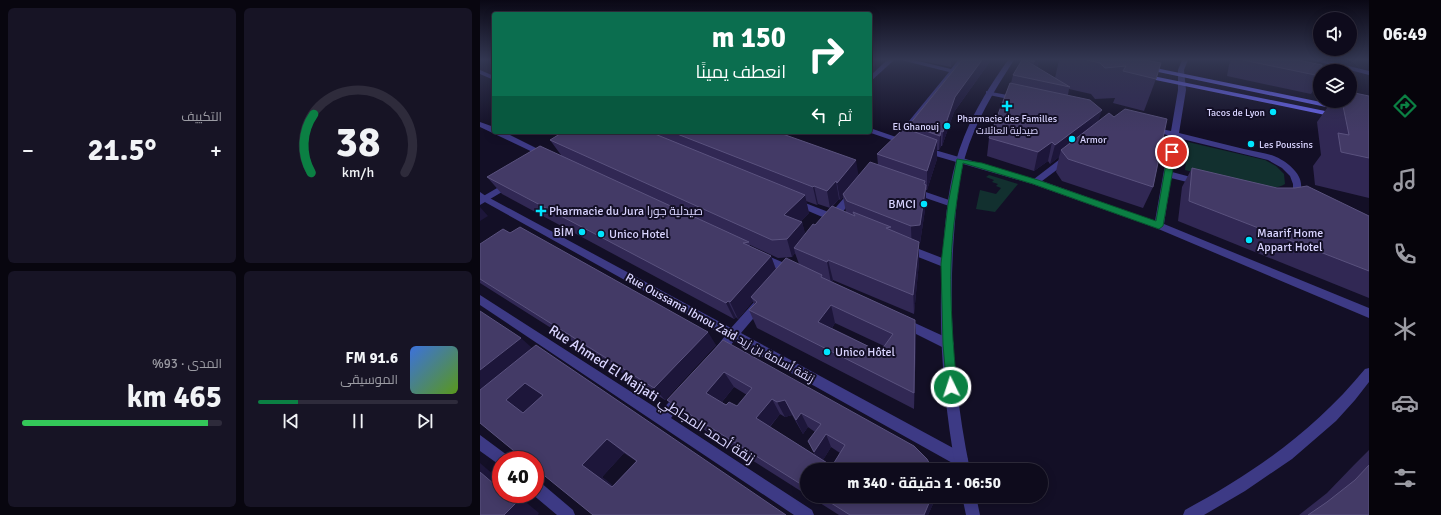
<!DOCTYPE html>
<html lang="ar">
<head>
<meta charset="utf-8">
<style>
	body { margin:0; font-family:Signika,Cairo,sans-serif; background:#171425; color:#f1f3f6; direction:rtl; height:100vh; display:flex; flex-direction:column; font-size:15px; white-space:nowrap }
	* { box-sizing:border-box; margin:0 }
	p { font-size:13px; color:#9b9ba3 }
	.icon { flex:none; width:22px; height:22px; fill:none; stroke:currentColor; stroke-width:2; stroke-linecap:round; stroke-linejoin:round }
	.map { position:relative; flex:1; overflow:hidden; direction:ltr }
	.sheet { display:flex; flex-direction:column; gap:8px; padding:8px; background:#08060f; width:480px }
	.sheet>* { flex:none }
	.top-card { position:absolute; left:12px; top:12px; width:380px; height:122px; border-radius:4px; box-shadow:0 2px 10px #0003,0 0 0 1px #2e2b3b; direction:rtl; background:#0b6e4f; color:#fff; overflow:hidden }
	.controls { position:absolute; left:833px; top:12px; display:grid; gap:8px }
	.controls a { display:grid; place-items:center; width:44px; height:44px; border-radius:50%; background:#0e0b1c; box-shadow:0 2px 10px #0003,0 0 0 1px #2e2b3b; font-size:20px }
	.speed { position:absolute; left:12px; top:451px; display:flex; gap:8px; font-size:20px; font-weight:700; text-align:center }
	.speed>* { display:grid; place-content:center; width:52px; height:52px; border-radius:50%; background:#0e0b1c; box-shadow:0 2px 10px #0003,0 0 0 1px #2e2b3b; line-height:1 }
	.speed .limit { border:6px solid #d22; background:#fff; color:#111 }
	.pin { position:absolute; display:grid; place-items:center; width:34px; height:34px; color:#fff; margin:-17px; border:2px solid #fff; border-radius:50%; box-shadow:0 1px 4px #0007 }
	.me { position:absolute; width:44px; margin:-22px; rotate:356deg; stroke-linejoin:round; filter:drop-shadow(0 0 3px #0008) }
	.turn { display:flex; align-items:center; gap:14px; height:84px; padding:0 20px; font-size:18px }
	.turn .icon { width:52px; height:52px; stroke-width:2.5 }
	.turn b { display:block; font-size:28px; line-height:34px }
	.then { display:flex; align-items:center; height:38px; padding:0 20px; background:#0003; gap:8px; font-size:15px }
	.big { font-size:30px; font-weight:700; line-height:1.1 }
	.sheet .tile { flex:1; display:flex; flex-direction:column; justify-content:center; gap:6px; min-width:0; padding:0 14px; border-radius:6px; background:#171425 }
	.sheet .dial { align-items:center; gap:0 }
	.dial svg { height:104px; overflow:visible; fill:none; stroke:#2e2b3b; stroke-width:7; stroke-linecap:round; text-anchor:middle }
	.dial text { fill:#f1f3f6; stroke:none }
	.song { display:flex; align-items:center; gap:12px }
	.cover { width:48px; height:48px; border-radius:6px; background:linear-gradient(135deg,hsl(220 70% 55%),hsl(90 70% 35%)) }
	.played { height:4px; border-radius:2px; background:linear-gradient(90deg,#0b8043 20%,#2e2b3b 20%) }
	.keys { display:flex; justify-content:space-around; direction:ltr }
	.heat { display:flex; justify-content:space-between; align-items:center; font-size:22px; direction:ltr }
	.charge { height:6px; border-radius:3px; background:linear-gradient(90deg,#34c759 93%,#2e2b3b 0) }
	.sheet .tiles { flex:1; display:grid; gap:8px; grid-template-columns:repeat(2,1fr) }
	.trip { position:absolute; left:320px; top:463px; width:248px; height:40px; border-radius:20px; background:#0e0b1c; box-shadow:0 2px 10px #0003,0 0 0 1px #2e2b3b; font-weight:700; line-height:40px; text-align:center; direction:rtl }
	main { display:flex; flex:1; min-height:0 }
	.dock { display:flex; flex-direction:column; width:72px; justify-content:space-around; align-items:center; background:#06040b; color:#9b9ba3 }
	.dock .icon { width:28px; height:28px }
	.dock .active { color:#0b8043 }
	.dock b { font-size:18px; color:#f1f3f6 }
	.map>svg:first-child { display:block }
	.green { fill:#12302f }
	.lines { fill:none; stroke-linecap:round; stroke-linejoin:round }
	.pedestrian { fill:#3d3a85; fill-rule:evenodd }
	.minor { fill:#3d3a85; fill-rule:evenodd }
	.tertiary { fill:#3d3a85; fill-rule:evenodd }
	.secondary { fill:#6f6bff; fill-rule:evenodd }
	.wall { fill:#312854; fill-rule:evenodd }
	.shaded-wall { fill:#1d163a }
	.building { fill:#433a66; stroke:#5a527e; fill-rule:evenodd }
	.route { fill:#0b8043; stroke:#07532c }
	.poi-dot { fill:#00e5ff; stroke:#130f26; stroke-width:1.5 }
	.labels { text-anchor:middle; stroke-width:4; stroke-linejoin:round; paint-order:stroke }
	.far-poi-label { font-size:10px; fill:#d9d4ff; stroke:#130f26; text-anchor:end }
	.poi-label { font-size:12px; fill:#d9d4ff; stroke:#130f26; text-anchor:start }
	.street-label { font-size:12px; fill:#d9d4ff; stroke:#130f26 }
	.near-street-label { font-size:14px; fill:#d9d4ff; stroke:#130f26 }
</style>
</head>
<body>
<main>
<nav class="dock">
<b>06:49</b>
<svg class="icon active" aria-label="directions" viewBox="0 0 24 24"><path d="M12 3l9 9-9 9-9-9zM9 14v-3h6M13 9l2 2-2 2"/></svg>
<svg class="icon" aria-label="music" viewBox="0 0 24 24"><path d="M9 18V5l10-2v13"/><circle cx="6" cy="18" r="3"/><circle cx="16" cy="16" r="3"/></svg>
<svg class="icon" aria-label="phone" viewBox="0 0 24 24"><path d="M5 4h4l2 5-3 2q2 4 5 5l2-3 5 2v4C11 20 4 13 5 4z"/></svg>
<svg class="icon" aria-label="climate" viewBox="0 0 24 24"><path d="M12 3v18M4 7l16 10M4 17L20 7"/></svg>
<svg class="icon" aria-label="car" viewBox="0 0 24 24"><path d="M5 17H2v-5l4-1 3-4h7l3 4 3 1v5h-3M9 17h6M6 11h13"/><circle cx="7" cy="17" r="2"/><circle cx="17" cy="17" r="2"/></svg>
<svg class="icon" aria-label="filters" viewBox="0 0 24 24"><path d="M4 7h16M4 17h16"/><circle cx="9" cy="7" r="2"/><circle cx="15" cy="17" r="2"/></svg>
</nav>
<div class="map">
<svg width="889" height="515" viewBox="0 0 889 515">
	<rect width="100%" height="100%" fill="#130f26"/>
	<!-- green -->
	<path class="green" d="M708 142 785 160 796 166 804 174 805 184C790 196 725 175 705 170Z
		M509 175 538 184 515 212 496 209 500 190 516 194 521 188 516 186 518 184 512 182 514 180 506 177Z"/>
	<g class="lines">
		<!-- pedestrian -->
		<path class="pedestrian" d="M0 192 10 199 9 201 6 202 0 199Z"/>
		<!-- minor -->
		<path class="minor" d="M407 60H414L390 82V76Z
			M421 60H434L471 69 478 60H485L422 139 430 143 426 145 388 132H390V128L416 137 469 72Z
			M702 60H708L704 70 706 90 699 133C721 138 742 144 764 149 774 151 785 153 794 156 809 162 829 179 818 195L807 198 804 197 803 195 804 193 813 190V184L810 176 802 168 788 160 698 138 692 172 722 180 723 182 719 185 691 178 684 224 889 308V318L676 228 552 184 442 152 441 150 442 148H448L554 179 584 156H590V160L562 181 675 221 690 136 668 129 672 127 691 131 698 90V70Z
			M832 60H844L889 71V75Z
			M0 70 14 76V80L0 74Z
			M506 91 538 97 542 99 538 101 509 95H506Z
			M0 122 14 127V132H24L70 155 69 157H63L0 127Z
			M434 188 475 202 477 204 472 207 431 193 430 191 431 189Z
			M372 191 376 194 359 217 361 219 359 221H349L347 219 312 204 310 202 315 199 351 213 369 192Z
			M6 196 251 328 275 301 279 300 283 301 284 304 283 307 261 333 486 455 488 460 486 465 481 467 476 465 254 341 243 355 239 356 235 355 233 351 245 336 3 201 2 199Z
			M426 244 470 261 471 264 470 267 466 268 423 251 421 248Z
			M281 253 316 268 317 271 316 274H308L277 260 276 257Z
			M0 295 181 411 198 392 202 390 206 392 208 396 191 418 332 510 334 515H314L0 305Z
			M424 318 472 340 474 344 472 348 468 349 464 348 420 326 418 323 420 320Z
			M889 368V382L875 400 856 421 812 459 765 491 724 515H703L705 510C775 472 834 431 885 369Z
			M0 435 27 455 29 460H21V466L0 451Z
			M55 480 60 482 93 510 95 515H77L52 494H55Z"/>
		<!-- tertiary -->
		<path class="tertiary" d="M528 60H534C514 91 495 122 485 157 478 182 476 209 474 235 468 314 474 392 490 470H476C462 393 457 316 464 237 467 203 471 169 484 137 495 109 511 84 528 60Z
			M31 180 34 181 35 183 34 185 0 205V198Z
			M482 496H496L500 515H486Z"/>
		<!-- secondary -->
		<path class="secondary" d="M666 66 889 112V116L664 69V67Z
			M663 74 855 113 859 115 855 117 661 77V75Z"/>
	</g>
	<!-- wall -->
	<path class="wall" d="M437 60H476L471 67Z
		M480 60H511L474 112 462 146H461L459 150H457V159L447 190H446V203L440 243H439V262L434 314 353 280 352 282 435 320 436 338 434 409 277 328 269 310 274 304 273 301 258 319 256 317 254 319 22 194 7 177 81 155 70 140 83 132H297L378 175 398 165 397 154 429 130V125L480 63ZM363 197 366 212 352 207 359 199 360 200ZM326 201 337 205 338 204 350 208 335 225 325 234 322 222H320L329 213ZM270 245 298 258 312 257 315 253 319 264 296 269 291 256 270 246ZM355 323 404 346 400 352 352 328Z
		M542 60H559L557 67 575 78 579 60H665L676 79 664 111 633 103 635 98 615 99 611 94 589 89 588 95 618 121 673 187 663 208 582 181 576 172 579 157 570 164 568 161 554 171 507 156 509 138 531 83 533 75Z
		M751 60H818L840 71V80L831 94 747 76 749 65Z
		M889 96V198L835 185 833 166 841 155 837 122 852 101H870Z
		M712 168 889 216V298L698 221 702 187Z
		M0 244 236 345 185 400 0 283Z
		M243 340 447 459 327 470V495L201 415 187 400ZM254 387 267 395 257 406 246 405 242 402ZM300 414 305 417 312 415 323 434 328 427 335 432 328 441 335 455 290 427ZM351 447 360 453 352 466 343 460Z
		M52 348 306 515H113L0 423ZM144 453 156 461 133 486 122 477Z
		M889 450V515H819L847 493 874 465Z
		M329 496H453V504L448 515H359Z"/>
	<!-- shaded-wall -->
	<path class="shaded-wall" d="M390 60H394L395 65 390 69Z
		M471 60H476L471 67Z
		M502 60H511L474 112 462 146 463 132 475 97Z
		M555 60H559L557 71 551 79 554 62Z
		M622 110 616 128 581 150 579 157 570 164 575 145Z
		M461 131V146L459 150 460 136Z
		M457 140V159L447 190V171Z
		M572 142 568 161 554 171 558 152Z
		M376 160 379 178 363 194V197L360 200 357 183Z
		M356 181 359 199 350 208 347 191Z
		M445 181V194L446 185V203L440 243H439V262L434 314 431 226Z
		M334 186 338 204 337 205 333 187Z
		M325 195 329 213 309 233 304 215Z
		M0 207 8 216 0 221Z
		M322 222 327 240 314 248 315 253 312 257 307 239Z
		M291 256 297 273 271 297 273 301 258 319 250 302Z
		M348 260 353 280 351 283 347 262Z
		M248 301 256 317 254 319 246 303Z
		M351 305 355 323 344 340 338 322Z
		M435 320 436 338 434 409V393Z
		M228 332 236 345 185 400 174 388Z
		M41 338 60 355 0 404V370Z
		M244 372 254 387 237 408 226 393Z
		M45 383 66 398 43 413 26 400Z
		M292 399 300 414 285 432 276 418Z
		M305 400 312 415 305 417 297 402Z
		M321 413 328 427 323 434 316 420Z
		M346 434 351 447 340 465 334 452Z
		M127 439 144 453 122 477 151 499 132 487 102 465Z
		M0 463 21 481V490L0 472Z
		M25 494H36L59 513 58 515H24Z
		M452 496H453V504L448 515H444Z"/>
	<!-- building -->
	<path class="building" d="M482 60H502L475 97 463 132 461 131 460 136 429 125Z
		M542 60H545L590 87 533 75Z
		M547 60H555L554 62Z
		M607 60H665L681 63 676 79 643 71 646 66 625 68 620 63Z
		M763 60H818L842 65V71H840V76Z
		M530 83 610 100 622 110 575 145 572 142 558 152 509 138Z
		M870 92 889 96V158L861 152 858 133 869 135 862 101H870Z
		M645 109 687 119 673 187 588 159 581 150 629 113 634 117Z
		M424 128 457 140 447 171 397 154Z
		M83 132H170L325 195 304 215 322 222 307 239 292 240 70 140Z
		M192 132H297L376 160 357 183 356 181 347 191 334 186 333 187Z
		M60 146 269 242 263 243 291 256 250 302 248 301 246 303 7 177Z
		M390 162 445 181 444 184 446 185 440 225 431 226 367 201 363 194Z
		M712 168 797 188H815L827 186 889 216V271L709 201Z
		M352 206 375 216 373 212 411 227 406 228 439 242 433 295 348 260 347 262 314 248 333 224 335 225Z
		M40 227 228 332 174 388 0 279V244L23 229 30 233Z
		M306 258 342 275 341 277 435 320 434 393 269 310 277 302 271 297ZM351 305 413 334 400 352 338 322Z
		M0 311 41 338 0 370Z
		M243 340 434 446 447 459 453 470H327V488L187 400ZM244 372 272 388 257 406 249 402 246 405 226 393ZM292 399 297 402 305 400 316 420 321 413 341 424 328 441 334 452 346 434 365 445 352 466 276 418Z
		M56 345 306 515H113L55 468V460H45L0 423V390ZM45 383 63 395 43 413 26 400ZM127 439 157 461 132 487 102 465Z
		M889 465V515H828L847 502 875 480Z
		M0 472 21 490V494H25L36 503 24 515H0Z
		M340 496H452L444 515H370Z"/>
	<!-- sky -->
	<linearGradient id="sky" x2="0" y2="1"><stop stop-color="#0a0815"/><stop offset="0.45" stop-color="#333752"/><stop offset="1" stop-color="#333752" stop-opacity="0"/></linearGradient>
	<rect width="889" height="132" fill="url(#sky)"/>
	<!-- route -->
	<path class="route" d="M692 150 696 152 683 226 679 229 553 184 483 163C477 197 472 230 471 264 470 305 473 346 477 387L475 391 471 392 467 391 463 344 461 264 468 204 477 159 502 163 558 180 676 221 688 152Z"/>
	<!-- markers -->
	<g class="poi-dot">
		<path d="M525 100h4v4h4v4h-4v4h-4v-4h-4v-4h4z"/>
		<circle cx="793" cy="112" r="4"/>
		<circle cx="467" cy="126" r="4"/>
		<circle cx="592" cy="139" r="4"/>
		<circle cx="771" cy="144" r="4"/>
		<circle cx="444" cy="204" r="4"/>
		<path d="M59 205h4v4h4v4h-4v4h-4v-4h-4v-4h4z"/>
		<circle cx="102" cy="232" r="4"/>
		<circle cx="121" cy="234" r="4"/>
		<circle cx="769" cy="240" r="4"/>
		<circle cx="347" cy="352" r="4"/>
	</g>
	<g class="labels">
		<!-- far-poi labels -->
		<g class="far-poi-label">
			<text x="785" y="116">Tacos de Lyon</text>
			<text x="527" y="122" text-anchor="middle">Pharmacie des Familles<tspan x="527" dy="12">صيدلية العائلات</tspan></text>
			<text x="459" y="130">El Ghanouj</text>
			<text x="600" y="143" text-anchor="start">Armor</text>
			<text x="779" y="148" text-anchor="start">Les Poussins</text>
		</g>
		<!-- poi labels -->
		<g class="poi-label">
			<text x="436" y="208" text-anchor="end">BMCI</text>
			<text x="69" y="215">Pharmacie du Jura صيدلية جورا</text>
			<text x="94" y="236" text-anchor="end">BİM</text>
			<text x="777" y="237">Maarif Home<tspan x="777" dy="14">Appart Hotel</tspan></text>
			<text x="129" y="238">Unico Hotel</text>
			<text x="355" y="356">Unico Hôtel</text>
		</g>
		<!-- street labels -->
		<g class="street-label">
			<text transform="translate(240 328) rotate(29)" y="4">Rue Oussama Ibnou Zaid زنقة أسامة بن زيد</text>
		</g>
		<!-- near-street labels -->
		<g class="near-street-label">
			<text transform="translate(172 394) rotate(33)" y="5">Rue Ahmed El Majjati زنقة أحمد المجاطي</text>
		</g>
	</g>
</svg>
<div class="controls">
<a><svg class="icon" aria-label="sound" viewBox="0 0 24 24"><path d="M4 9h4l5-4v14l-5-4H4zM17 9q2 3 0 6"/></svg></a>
<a><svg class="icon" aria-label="layers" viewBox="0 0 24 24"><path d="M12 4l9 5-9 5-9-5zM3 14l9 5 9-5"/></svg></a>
</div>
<div class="speed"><div class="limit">40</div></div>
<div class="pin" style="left:692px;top:152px;background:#d93025"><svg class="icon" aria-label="arrive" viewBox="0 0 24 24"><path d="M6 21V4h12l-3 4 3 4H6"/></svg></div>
<svg class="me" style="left:471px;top:387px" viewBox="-20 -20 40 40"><circle r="17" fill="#0b8043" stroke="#fff" stroke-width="3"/><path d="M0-11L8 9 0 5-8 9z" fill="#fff"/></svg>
<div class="trip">06:50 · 1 دقيقة · 340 m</div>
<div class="top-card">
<div class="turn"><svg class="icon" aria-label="right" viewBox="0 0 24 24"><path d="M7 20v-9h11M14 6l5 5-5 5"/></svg><div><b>150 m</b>انعطف يمينًا</div></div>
<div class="then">ثم<svg class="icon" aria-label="left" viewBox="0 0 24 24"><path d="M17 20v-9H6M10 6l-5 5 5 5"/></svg></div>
</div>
</div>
<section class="sheet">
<div class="tiles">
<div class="tile dial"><svg viewBox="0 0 100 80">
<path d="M14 69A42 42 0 1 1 86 69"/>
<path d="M14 69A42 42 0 0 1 16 24" stroke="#0b8043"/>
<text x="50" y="56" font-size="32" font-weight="700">38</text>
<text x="50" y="72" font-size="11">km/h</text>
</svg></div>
<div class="tile"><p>التكييف</p>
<div class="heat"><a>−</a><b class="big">21.5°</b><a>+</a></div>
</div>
<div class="tile">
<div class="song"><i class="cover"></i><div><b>91.6 FM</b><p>الموسيقى</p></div></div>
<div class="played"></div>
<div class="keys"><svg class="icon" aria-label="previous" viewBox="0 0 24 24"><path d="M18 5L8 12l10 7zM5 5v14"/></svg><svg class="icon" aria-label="pause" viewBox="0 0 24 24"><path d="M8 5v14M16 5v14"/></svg><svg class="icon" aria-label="next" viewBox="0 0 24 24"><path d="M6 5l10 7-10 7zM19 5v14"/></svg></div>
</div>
<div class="tile"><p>المدى · 93%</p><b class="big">465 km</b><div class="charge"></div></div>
</div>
</section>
</main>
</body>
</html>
